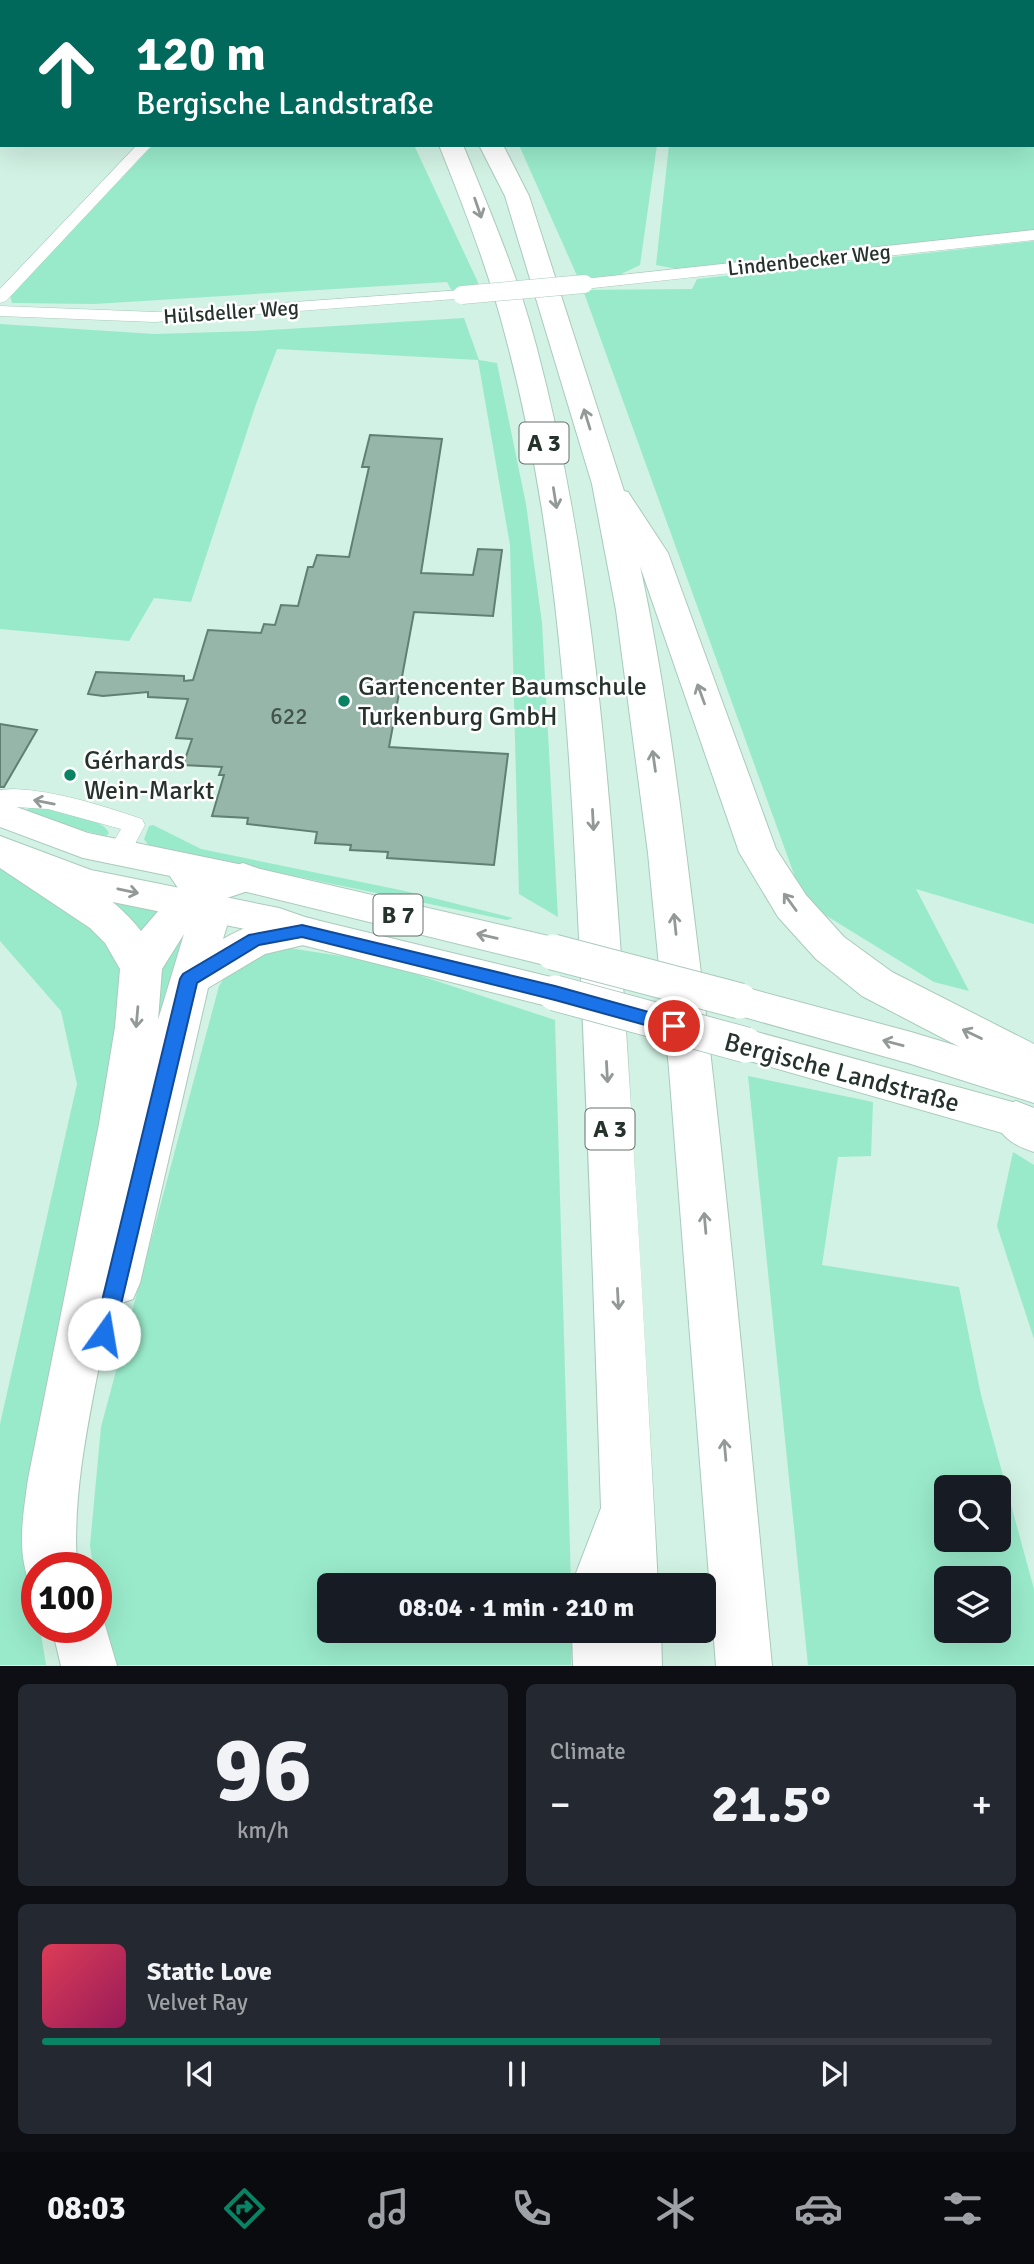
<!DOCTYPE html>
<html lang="en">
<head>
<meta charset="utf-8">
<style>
	body { margin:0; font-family:Signika,sans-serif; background:#242831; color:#f1f3f6; height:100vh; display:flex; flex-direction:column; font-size:26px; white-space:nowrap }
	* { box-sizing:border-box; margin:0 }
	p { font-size:23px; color:#9ea1a6 }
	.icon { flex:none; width:38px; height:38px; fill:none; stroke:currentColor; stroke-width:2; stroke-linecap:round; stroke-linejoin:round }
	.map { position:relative; height:1666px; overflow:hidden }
	.side { display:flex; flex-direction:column; gap:18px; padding:18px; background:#0d0f14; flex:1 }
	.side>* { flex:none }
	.banner { position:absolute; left:0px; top:0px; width:1034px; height:147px; box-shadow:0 7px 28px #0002; background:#00695c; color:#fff; overflow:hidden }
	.controls { position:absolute; left:934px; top:1475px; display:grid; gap:14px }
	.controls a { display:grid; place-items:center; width:77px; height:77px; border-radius:10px; background:#171b24; box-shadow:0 7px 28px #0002; font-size:35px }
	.speed { position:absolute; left:21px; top:1552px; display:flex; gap:14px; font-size:35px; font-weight:700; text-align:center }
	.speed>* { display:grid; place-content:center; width:91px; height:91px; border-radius:50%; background:#171b24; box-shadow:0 7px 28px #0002; line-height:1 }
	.speed .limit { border:10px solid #d22; background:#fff; color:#111 }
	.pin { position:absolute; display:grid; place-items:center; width:60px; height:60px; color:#fff; margin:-30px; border:4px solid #fff; border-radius:50%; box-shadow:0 2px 7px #0007 }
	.me { position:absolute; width:77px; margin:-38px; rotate:13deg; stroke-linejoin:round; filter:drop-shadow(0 0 5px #0008) }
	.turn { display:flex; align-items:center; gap:24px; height:147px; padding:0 21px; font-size:32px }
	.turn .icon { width:91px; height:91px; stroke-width:2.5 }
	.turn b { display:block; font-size:49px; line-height:60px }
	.big { font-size:52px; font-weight:700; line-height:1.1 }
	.side .widget { flex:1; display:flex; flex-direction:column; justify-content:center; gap:10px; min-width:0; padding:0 24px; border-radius:10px; background:#242831 }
	.side .dial { align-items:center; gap:0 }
	.dial b { font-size:91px; line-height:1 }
	.song { display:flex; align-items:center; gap:21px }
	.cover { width:84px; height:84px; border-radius:10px; background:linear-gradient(135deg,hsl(350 70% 55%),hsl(330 70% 35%)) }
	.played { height:7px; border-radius:4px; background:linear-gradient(90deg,#088363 65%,#363941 65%) }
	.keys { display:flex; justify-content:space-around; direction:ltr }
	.heat { display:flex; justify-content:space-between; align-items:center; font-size:38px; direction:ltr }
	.side .tiles { flex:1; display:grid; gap:18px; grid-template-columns:1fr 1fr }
	.widget:last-child { grid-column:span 2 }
	.trip { position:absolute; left:317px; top:1573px; width:399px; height:70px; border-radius:10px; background:#171b24; box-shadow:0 7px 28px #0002; font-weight:700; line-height:70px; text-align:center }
	.tabs { display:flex; height:112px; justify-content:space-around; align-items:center; background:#090b0e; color:#9ea1a6 }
	.tabs .icon { width:49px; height:49px }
	.tabs .selected { color:#088363 }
	.tabs b { font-size:32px; color:#f1f3f6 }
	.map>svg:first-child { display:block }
	.green { fill:#99eacb; fill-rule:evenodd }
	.building { fill:#96b6a9; stroke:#617f73; stroke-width:2 }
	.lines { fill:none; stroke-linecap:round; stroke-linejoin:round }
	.minor-casing { stroke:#aacabc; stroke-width:1 }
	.primary-casing { stroke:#aacabc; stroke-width:2 }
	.motorway-casing { stroke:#aacabc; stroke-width:2 }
	.minor { fill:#fff; fill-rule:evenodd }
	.primary { fill:#fff; fill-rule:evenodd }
	.motorway { fill:#fff; fill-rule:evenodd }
	.minor-bridge-casing { stroke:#aacabc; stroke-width:19; stroke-linecap:butt }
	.primary-bridge-casing { stroke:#aacabc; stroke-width:37; stroke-linecap:butt }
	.minor-bridge { stroke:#fff; stroke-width:18 }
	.primary-bridge { stroke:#fff; stroke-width:35 }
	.oneway { stroke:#929996 }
	.route { fill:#1a73e8; stroke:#114b97; stroke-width:2 }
	.poi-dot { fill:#088363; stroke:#fff; stroke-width:2.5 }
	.labels { text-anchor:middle; stroke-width:5; stroke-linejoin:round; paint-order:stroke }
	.far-street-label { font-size:21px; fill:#26332d; stroke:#fff }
	.number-label { font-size:23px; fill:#42544c }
	.shield { fill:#fff; stroke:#67706c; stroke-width:2 }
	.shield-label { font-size:24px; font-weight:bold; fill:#26332d }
	.poi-label { font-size:26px; fill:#26332d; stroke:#fff; text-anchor:start }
	.street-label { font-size:26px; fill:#26332d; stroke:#fff }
</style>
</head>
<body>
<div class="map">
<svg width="1034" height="1666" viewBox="0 0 1034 1666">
	<rect width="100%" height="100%" fill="#d1f2e4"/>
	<!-- green -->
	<path class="green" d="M435 0H794L796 2H436Z
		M1034 127V232L681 270 656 265 669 145H1032Z
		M153 145H414L482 291H452L447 282 94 304 12 303 10 295Z
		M519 145H657L640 265 617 276 578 278Z
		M1034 241V924L916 889 969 991 934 982 804 902 583 290 692 289 697 279Z
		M464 318 479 360 497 363 526 504 542 623 558 917 519 894 510 545 478 360 277 349 256 404 191 602 154 598 129 641 0 629V324L154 334 254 331Z
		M32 805C51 810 101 815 109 833L106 836 65 826 26 811Z
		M153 825 201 849 405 891 513 918 507 920 149 846 144 839 149 826Z
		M0 861 87 914 128 965 34 1531 37 1628H40L46 1665H0V1424L77 1084 61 1011 0 941Z
		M97 897 164 909 144 936Z
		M186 927 169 991 150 1037 156 966Z
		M289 948 379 962 555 1020 571 1585 329 1586V1631H573L571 1665H109C97 1634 96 1601 96 1568H93L90 1545 101 1427 219 986C236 960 261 953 289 948Z
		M748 1076 873 1102 871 1156 838 1157 822 1265 959 1287 981 1395 1034 1589V1665H808ZM947 1488H999V1540H947ZM947 1578H999V1631H947Z
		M1013 1152 1034 1165V1339L997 1226Z"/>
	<!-- building -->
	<path class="building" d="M370 435 442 439 421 573 473 575 478 549 502 550 493 616 414 612 389 747 508 754 494 865 387 858 388 852 350 850 351 845 315 843 317 832 247 824 248 818 212 816 224 775H219L222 767 183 765 192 739 176 738 188 699 148 697V692L103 696 88 694 96 672 184 676V681L193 680 208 630 261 633 264 624 275 625 281 605 298 606 308 567H313L317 555 349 557 369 467H362Z
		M0 724 37 730 4 787H0Z"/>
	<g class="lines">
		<defs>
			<path id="minor" d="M249 0H262L248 2Z
				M137 145H152L6 301 0 303V289Z
				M1034 230V240L584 289 576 284 584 279Z
				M462 290 470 295 468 298 155 322 0 316V306L155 312Z
				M14 789C58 791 100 805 142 819L145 825 127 859 119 862 111 859 107 853 121 829 48 809 0 806V790Z"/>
			<path id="primary" d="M0 801 88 833 243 865 553 937 566 942 572 952 566 962 553 967 243 891 83 858 0 827Z
				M0 836 91 870 279 908 308 918 555 978 568 982 574 993 568 1004 555 1008 302 945 274 935 88 897 0 866Z
				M740 986 911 1032 1034 1069V1103L911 1064 726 1012 721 1001 726 990Z
				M746 1029 1034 1108V1142L732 1056 726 1045 732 1034Z"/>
			<path id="motorway" d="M361 0H381L382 2H362Z
				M395 0H415L416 2H396Z
				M439 145H463C490 211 518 276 536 345 593 559 609 779 624 999 637 1194 648 1390 658 1586H571L601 1508C595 1332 589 1157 581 981 571 767 562 550 507 342 490 274 465 210 439 145Z
				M479 145H503L529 196 624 491 628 492 668 553 776 849 806 895 844 937 892 972 1034 1044V1080L1000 1068 862 996 816 959 778 917 739 852 640 566C668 695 683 827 699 957 728 1193 749 1429 772 1666H716L669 1069 648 853 616 610 592 484 505 196Z
				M13 843 27 847C67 872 112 893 141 931L178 888 163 866 169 856C190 849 198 857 211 873L243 863 257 868 263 878 257 888 224 899 230 916 223 939C249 924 287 910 316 920L322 931 316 942 265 954 208 988 140 1283 133 1299 116 1305 111 1303C96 1390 71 1480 77 1568H37V1590L31 1587C16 1552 23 1516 28 1479L99 1124 115 1027 120 969 105 943 90 928 0 868V847ZM184 934 158 1020 162 969Z
				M1016 1101 1034 1108V1152C1015 1146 1002 1138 994 1120L1000 1107Z
				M96 1607 100 1608 117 1666H61L52 1628H96Z
				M572 1631H661L662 1666H573Z"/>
		</defs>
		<!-- minor casing -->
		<use href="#minor" class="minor-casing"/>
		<!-- primary casing -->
		<use href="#primary" class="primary-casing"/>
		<!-- motorway casing -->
		<use href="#motorway" class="motorway-casing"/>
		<!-- minor -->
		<use href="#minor" class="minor"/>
		<!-- primary -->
		<use href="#primary" class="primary"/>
		<!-- motorway -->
		<use href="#motorway" class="motorway"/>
		<defs>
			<path id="minor-bridge" d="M462 295 584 284"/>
			<path id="primary-bridge" d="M553 952 740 1001
				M555 993 746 1045"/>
		</defs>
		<!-- minor-bridge casing -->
		<use href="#minor-bridge" class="minor-bridge-casing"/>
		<!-- primary-bridge casing -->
		<use href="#primary-bridge" class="primary-bridge-casing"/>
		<!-- minor-bridge -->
		<use href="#minor-bridge" class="minor-bridge"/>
		<!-- primary-bridge -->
		<use href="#primary-bridge" class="primary-bridge"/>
	</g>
	<!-- one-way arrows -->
	<defs><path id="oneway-shaft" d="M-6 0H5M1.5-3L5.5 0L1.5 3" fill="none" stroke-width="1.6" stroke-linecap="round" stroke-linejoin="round" transform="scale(1.75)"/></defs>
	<g class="oneway">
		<use href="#oneway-shaft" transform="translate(478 208) rotate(71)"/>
		<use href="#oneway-shaft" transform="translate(587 419) rotate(-107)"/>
		<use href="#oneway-shaft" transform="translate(555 498) rotate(81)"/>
		<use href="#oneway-shaft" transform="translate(701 694) rotate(-110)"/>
		<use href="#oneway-shaft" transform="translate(654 761) rotate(-98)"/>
		<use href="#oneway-shaft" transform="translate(44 802) rotate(-169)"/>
		<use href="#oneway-shaft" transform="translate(593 820) rotate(87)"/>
		<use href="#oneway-shaft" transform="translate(128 891) rotate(12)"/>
		<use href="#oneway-shaft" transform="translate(790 902) rotate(-126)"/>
		<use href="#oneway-shaft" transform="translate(675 924) rotate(-96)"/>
		<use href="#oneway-shaft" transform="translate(487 936) rotate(-167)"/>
		<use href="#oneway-shaft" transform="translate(137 1017) rotate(95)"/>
		<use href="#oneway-shaft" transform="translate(972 1034) rotate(-154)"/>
		<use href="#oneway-shaft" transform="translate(893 1043) rotate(-165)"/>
		<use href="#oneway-shaft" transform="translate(607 1072) rotate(87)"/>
		<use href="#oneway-shaft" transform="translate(705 1223) rotate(-95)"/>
		<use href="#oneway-shaft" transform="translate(618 1299) rotate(87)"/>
		<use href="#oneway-shaft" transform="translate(725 1450) rotate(-95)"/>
	</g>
	<!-- route -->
	<path class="route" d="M302 925 555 986 674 1019 680 1021 683 1026 680 1031 674 1033 555 1000 302 937 259 945 197 983 114 1334 111 1341 104 1343 97 1341 94 1334 180 979 183 974 249 935Z"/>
	<!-- markers -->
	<g class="poi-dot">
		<circle cx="344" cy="701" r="7"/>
		<circle cx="70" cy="775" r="7"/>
	</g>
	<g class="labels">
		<!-- far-street labels -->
		<g class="far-street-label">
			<text transform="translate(809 260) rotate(-6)" y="7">Lindenbecker Weg</text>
			<text transform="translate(231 312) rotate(-4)" y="7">Hülsdeller Weg</text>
		</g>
		<!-- number labels -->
		<g class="number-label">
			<text x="289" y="724">622</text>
		</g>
		<!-- shield labels -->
		<g class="shield">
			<rect x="519.5" y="422.5" width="49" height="41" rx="5"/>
			<rect x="373.5" y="894.5" width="49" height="41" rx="5"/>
			<rect x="585.5" y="1108.5" width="49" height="41" rx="5"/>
		</g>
		<g class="shield-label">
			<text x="544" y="451">A 3</text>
			<text x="398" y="923">B 7</text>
			<text x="610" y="1137">A 3</text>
		</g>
		<!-- poi labels -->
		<g class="poi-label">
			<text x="358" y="695">Gartencenter Baumschule<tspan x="358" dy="30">Turkenburg GmbH</tspan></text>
			<text x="84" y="769">Gérhards<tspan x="84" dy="30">Wein-Markt</tspan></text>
		</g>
		<!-- street labels -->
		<g class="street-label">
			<text transform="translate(842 1072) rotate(15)" y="9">Bergische Landstraße</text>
		</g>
	</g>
</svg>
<div class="controls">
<a><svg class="icon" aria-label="search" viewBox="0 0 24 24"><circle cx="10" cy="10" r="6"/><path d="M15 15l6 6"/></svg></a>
<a><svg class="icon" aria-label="layers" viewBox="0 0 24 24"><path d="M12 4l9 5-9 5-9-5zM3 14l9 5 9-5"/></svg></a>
</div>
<div class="speed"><div class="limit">100</div></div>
<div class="pin" style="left:674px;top:1026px;background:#d93025"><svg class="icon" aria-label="arrive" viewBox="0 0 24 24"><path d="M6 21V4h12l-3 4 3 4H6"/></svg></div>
<svg class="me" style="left:104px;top:1334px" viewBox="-20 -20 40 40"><circle r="19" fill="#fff"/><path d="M0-13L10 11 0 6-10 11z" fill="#1a73e8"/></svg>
<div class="trip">08:04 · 1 min · 210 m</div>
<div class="banner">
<div class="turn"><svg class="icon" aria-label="ahead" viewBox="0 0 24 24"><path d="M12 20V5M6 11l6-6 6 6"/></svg><div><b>120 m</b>Bergische Landstraße</div></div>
</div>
</div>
<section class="side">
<div class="tiles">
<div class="widget dial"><b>96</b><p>km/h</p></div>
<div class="widget"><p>Climate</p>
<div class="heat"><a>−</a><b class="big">21.5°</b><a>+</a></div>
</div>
<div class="widget">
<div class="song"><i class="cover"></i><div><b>Static Love</b><p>Velvet Ray</p></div></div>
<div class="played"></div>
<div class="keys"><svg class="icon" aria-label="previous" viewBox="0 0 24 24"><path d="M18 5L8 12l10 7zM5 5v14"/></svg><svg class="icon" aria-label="pause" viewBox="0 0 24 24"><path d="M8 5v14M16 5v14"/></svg><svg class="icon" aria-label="next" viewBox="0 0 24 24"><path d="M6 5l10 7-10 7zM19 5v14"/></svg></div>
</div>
</div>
</section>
<nav class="tabs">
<b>08:03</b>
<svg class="icon selected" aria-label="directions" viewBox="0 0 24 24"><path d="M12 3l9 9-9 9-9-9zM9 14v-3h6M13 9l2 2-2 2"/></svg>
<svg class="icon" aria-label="music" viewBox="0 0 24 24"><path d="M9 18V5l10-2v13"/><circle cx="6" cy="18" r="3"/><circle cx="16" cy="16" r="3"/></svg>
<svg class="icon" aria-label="phone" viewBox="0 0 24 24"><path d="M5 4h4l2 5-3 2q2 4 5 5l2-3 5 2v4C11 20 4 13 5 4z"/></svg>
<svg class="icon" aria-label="climate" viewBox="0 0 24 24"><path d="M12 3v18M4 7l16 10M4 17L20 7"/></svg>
<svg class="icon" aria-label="car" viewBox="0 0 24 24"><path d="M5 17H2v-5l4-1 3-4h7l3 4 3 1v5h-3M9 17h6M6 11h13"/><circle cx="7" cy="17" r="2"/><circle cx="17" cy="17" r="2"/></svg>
<svg class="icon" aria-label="filters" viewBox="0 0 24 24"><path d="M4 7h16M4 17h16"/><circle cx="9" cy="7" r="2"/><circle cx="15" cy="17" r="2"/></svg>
</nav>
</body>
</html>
